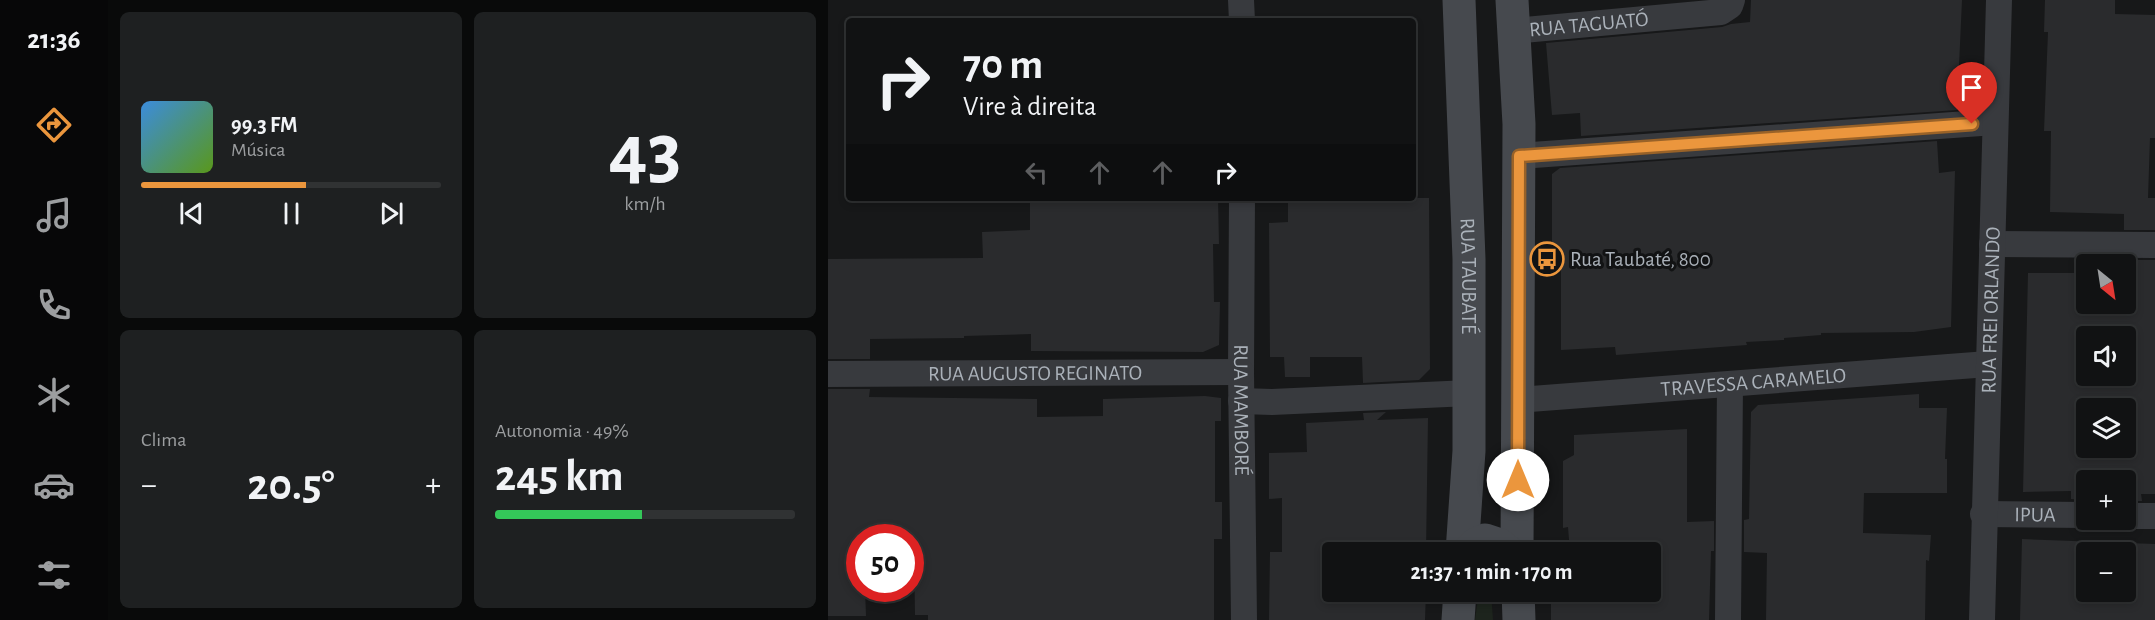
<!DOCTYPE html>
<html lang="pt">
<head>
<meta charset="utf-8">
<style>
	body { margin:0; font-family:"Alegreya Sans",sans-serif; background:#1e2021; color:#f1f3f6; height:100vh; display:flex; flex-direction:column; font-size:22px; white-space:nowrap }
	* { box-sizing:border-box; margin:0 }
	p { font-size:20px; color:#9c9ea0 }
	.icon { flex:none; width:33px; height:33px; fill:none; stroke:currentColor; stroke-width:2; stroke-linecap:round; stroke-linejoin:round }
	.map { position:relative; flex:1; overflow:hidden }
	.panel { display:flex; flex-direction:column; gap:12px; padding:12px; background:#090a0a; width:720px }
	.panel>* { flex:none }
	.hud { position:absolute; left:18px; top:18px; width:570px; height:183px; border-radius:6px; box-shadow:0 3px 9px #0003,0 0 0 2px #303233; background:#111213; color:#f1f3f6; overflow:hidden }
	.needle { width:39px; rotate:150deg }
	.tools { position:absolute; left:1248px; top:254px; display:grid; gap:12px }
	.tools a { display:grid; place-items:center; width:60px; height:60px; border-radius:6px; background:#111213; box-shadow:0 3px 9px #0003,0 0 0 2px #303233; font-size:30px }
	.speed { position:absolute; left:18px; top:524px; display:flex; gap:12px; font-size:30px; font-weight:700; text-align:center }
	.speed>* { display:grid; place-content:center; width:78px; height:78px; border-radius:50%; background:#111213; box-shadow:0 3px 9px #0003,0 0 0 2px #303233; line-height:1 }
	.speed .limit { border:9px solid #d22; background:#fff; color:#111 }
	.pin { position:absolute; display:grid; place-items:center; width:51px; height:51px; color:#fff; margin:-62px -26px; border-radius:50% 50% 50% 0; rotate:-45deg; box-shadow:0 0 6px #0007 }
	.pin .icon { rotate:45deg }
	.me { position:absolute; width:66px; margin:-33px; rotate:0deg; stroke-linejoin:round; filter:drop-shadow(0 0 4px #0008) }
	.turn { display:flex; align-items:center; gap:21px; height:126px; padding:0 18px; font-size:27px }
	.turn .icon { width:78px; height:78px; stroke-width:2.5 }
	.turn b { display:block; font-size:42px; line-height:51px }
	.lanes { display:flex; align-items:center; height:57px; padding:0 18px; background:#0003; justify-content:center; gap:30px; direction:ltr }
	.lanes .off { opacity:.35 }
	.big { font-size:45px; font-weight:600; line-height:1.1 }
	.panel .card { flex:1; display:flex; flex-direction:column; justify-content:center; gap:9px; min-width:0; padding:0 21px; border-radius:9px; background:#1e2021 }
	.panel .dial { align-items:center; gap:0 }
	.dial b { font-size:78px; line-height:1 }
	.song { display:flex; align-items:center; gap:18px }
	.cover { width:72px; height:72px; border-radius:9px; background:linear-gradient(135deg,hsl(210 70% 55%),hsl(90 70% 35%)) }
	.played { height:6px; border-radius:3px; background:linear-gradient(90deg,#eb963d 55%,#303233 55%) }
	.keys { display:flex; justify-content:space-around; direction:ltr }
	.heat { display:flex; justify-content:space-between; align-items:center; font-size:33px; direction:ltr }
	.charge { height:9px; border-radius:4px; background:linear-gradient(90deg,#34c759 49%,#303233 0) }
	.panel .tiles { flex:1; display:grid; gap:12px; grid-template-columns:repeat(2,1fr) }
	.trip { position:absolute; left:494px; top:542px; width:339px; height:60px; border-radius:6px; background:#111213; box-shadow:0 3px 9px #0003,0 0 0 2px #303233; font-weight:600; line-height:60px; text-align:center }
	main { display:flex; flex:1; min-height:0 }
	.dock { display:flex; flex-direction:column; width:108px; justify-content:space-around; align-items:center; background:#070708; color:#9c9ea0 }
	.dock .icon { width:42px; height:42px }
	.dock .current { color:#eb963d }
	.dock b { font-size:27px; color:#f1f3f6 }
	.map>svg:first-child { display:block }
	.green { fill:#1d241d }
	.building { fill:#2a2b2d; fill-rule:evenodd }
	.lines { fill:none; stroke-linecap:round; stroke-linejoin:round }
	.minor { stroke:#383a3e; stroke-width:26 }
	.secondary { stroke:#46494e; stroke-width:33 }
	.route-casing { stroke:#996228; stroke-width:15 }
	.route { stroke:#eb963d; stroke-width:10 }
	.labels { text-anchor:middle; stroke-width:6; stroke-linejoin:round; paint-order:stroke }
	.street-label { font-size:21px; fill:#aab1b9; stroke:#121314 }
	.poi-label { font-size:21px; fill:#aab1b9; stroke:#121314; text-anchor:start }
</style>
</head>
<body>
<main>
<nav class="dock">
<b>21:36</b>
<svg class="icon current" aria-label="directions" viewBox="0 0 24 24"><path d="M12 3l9 9-9 9-9-9zM9 14v-3h6M13 9l2 2-2 2"/></svg>
<svg class="icon" aria-label="music" viewBox="0 0 24 24"><path d="M9 18V5l10-2v13"/><circle cx="6" cy="18" r="3"/><circle cx="16" cy="16" r="3"/></svg>
<svg class="icon" aria-label="phone" viewBox="0 0 24 24"><path d="M5 4h4l2 5-3 2q2 4 5 5l2-3 5 2v4C11 20 4 13 5 4z"/></svg>
<svg class="icon" aria-label="climate" viewBox="0 0 24 24"><path d="M12 3v18M4 7l16 10M4 17L20 7"/></svg>
<svg class="icon" aria-label="car" viewBox="0 0 24 24"><path d="M5 17H2v-5l4-1 3-4h7l3 4 3 1v5h-3M9 17h6M6 11h13"/><circle cx="7" cy="17" r="2"/><circle cx="17" cy="17" r="2"/></svg>
<svg class="icon" aria-label="filters" viewBox="0 0 24 24"><path d="M4 7h16M4 17h16"/><circle cx="9" cy="7" r="2"/><circle cx="15" cy="17" r="2"/></svg>
</nav>
<section class="panel">
<div class="tiles">
<div class="card">
<div class="song"><i class="cover"></i><div><b>99.3 FM</b><p>Música</p></div></div>
<div class="played"></div>
<div class="keys"><svg class="icon" aria-label="previous" viewBox="0 0 24 24"><path d="M18 5L8 12l10 7zM5 5v14"/></svg><svg class="icon" aria-label="pause" viewBox="0 0 24 24"><path d="M8 5v14M16 5v14"/></svg><svg class="icon" aria-label="next" viewBox="0 0 24 24"><path d="M6 5l10 7-10 7zM19 5v14"/></svg></div>
</div>
<div class="card dial"><b>43</b><p>km/h</p></div>
<div class="card"><p>Clima</p>
<div class="heat"><a>−</a><b class="big">20.5°</b><a>+</a></div>
</div>
<div class="card"><p>Autonomia · 49%</p><b class="big">245 km</b><div class="charge"></div></div>
</div>
</section>
<div class="map">
<svg width="1327" height="620" viewBox="0 0 1327 620">
	<rect width="100%" height="100%" fill="#171819"/>
	<!-- green -->
	<path class="green" d="M651 591H663L665 620H647Z"/>
	<!-- building -->
	<path class="building" d="M923 0H1134L1129 110 753 136 752 113 724 115 718 43 894 27 903 24 922 22Z
		M1217 0H1287V14L1327 15V138H1322L1320 198H1327V230H1296V214L1222 212 1223 131H1216L1220 32H1216Z
		M1109 141 1111 173 1127 171 1123 327 1086 332 993 333V335L956 338V340L918 342 919 345 788 355 787 347 733 350V266H724V174L732 168Z
		M202 198H390L391 244H385L386 302H392L391 345 375 352 203 351V334L136 336V338L42 339V359H0V259L155 258 154 232 202 230Z
		M460 198H601L602 369 591 380 535 383 534 357H482V377H457L456 357H442L441 223 460 222Z
		M1295 260H1327V494H1313L1314 501H1298V480H1258V500L1243 499V491L1195 492 1200 273H1253V265L1258 266V303H1298V264H1295ZM1258 336H1298V375H1258ZM1258 408H1298V447H1258Z
		M0 389H42L41 397 209 399V417L275 416V399L377 396 393 398V421H387V502H394V539H386V620H100V615H87L86 549H82V537H32V588H37L38 616H0Z
		M1091 394V408H1119L1117 459H1119V493H1036L1035 533 1103 535 1101 561 1098 560 1097 620H938L939 553 916 552V520L921 519 923 412 930 405Z
		M558 412 549 420 600 418 598 552H504V591H598L597 620H441L442 552H454V498L441 499V453L479 452 478 423 536 420 535 413Z
		M859 429V522L886 521V551H883L881 620H723V591H822V552H742L740 527 735 528V461L746 455V435Z
		M1194 539 1327 544V620H1192ZM1258 552H1298V591H1258Z"/>
	<g class="lines">
		<!-- minor -->
		<g class="minor">
			<path d="M413 0 414 21"/>
			<path id="s1" d="M685 31 893 12 902 6 904 0"/>
			<path d="M691 156 1167 122"/>
			<path id="s2" d="M414 198 413 372 416 620"/>
			<path d="M1164 244 1327 245"/>
			<path id="s3" d="M0 374 413 372"/>
			<path id="s4" d="M690 400 1160 364"/>
			<path d="M413 401 444 402 641 393"/>
			<path id="s5" d="M1155 514 1258 515"/>
			<path d="M1298 516H1327"/>
			<path d="M900 620 902 384"/>
			<path id="s6" d="M1154 620 1171 0"/>
		</g>
		<!-- secondary -->
		<g class="secondary">
			<path id="s7" d="M631 0 641 259V451L634 552"/>
			<path d="M684 0 691 124 689 552"/>
			<path d="M640 552 648 544 657 540 672 545 680 552"/>
			<path d="M690 591 691 620"/>
			<path d="M630 620 632 591"/>
		</g>
	</g>
	<g class="lines">
		<defs>
			<path id="route" d="M690 480 691 156 1144 124"/>
		</defs>
		<!-- route casing -->
		<use href="#route" class="route-casing"/>
		<!-- route -->
		<use href="#route" class="route"/>
	</g>
	<!-- icons -->
	<defs>
		<symbol id="bus-ring" viewBox="-11 -11 22 22"><circle r="9.5" fill="#121314" stroke="#eb963d" stroke-width="1.5"/><path d="M-5-6H5V4H4V6H2V4H-2V6H-4V4H-5ZM-3.5-4V0h7V-4ZM-3.5 1.2v1.5H-2V1.2ZM2 1.2v1.5H3.5V1.2Z" fill="#eb963d"/></symbol>
	</defs>
	<g fill-rule="evenodd">
		<use href="#bus-ring" x="700" y="240" width="38" height="38"/>
	</g>
	<g class="labels">
		<!-- street labels -->
		<g class="street-label">
			<text dy="7" stroke="none"><textPath href="#s1" startOffset="76">RUA TAGUATÓ</textPath></text>
			<text dy="7" stroke="none"><textPath href="#s7" startOffset="276">RUA TAUBATÉ</textPath></text>
			<text dy="7" stroke="none"><textPath href="#s6" startOffset="310">RUA FREI ORLANDO</textPath></text>
			<text dy="7" stroke="none"><textPath href="#s3" startOffset="207">RUA AUGUSTO REGINATO</textPath></text>
			<text dy="7" stroke="none"><textPath href="#s4" startOffset="236">TRAVESSA CARAMELO</textPath></text>
			<text dy="7" stroke="none"><textPath href="#s2" startOffset="212">RUA MAMBORÉ</textPath></text>
			<text dy="7" stroke="none"><textPath href="#s5" startOffset="52">IPUA</textPath></text>
		</g>
		<!-- poi labels -->
		<g class="poi-label">
			<text x="742" y="266">Rua Taubaté, 800</text>
		</g>
	</g>
</svg>
<div class="tools">
<a><svg class="needle" viewBox="-14 -14 28 28"><path d="M0-13l5 13h-10z" fill="#e53935"/><path d="M0 13l5-13h-10z" fill="#9c9ea0"/></svg></a>
<a><svg class="icon" aria-label="sound" viewBox="0 0 24 24"><path d="M4 9h4l5-4v14l-5-4H4zM17 9q2 3 0 6"/></svg></a>
<a><svg class="icon" aria-label="layers" viewBox="0 0 24 24"><path d="M12 4l9 5-9 5-9-5zM3 14l9 5 9-5"/></svg></a>
<a>+</a>
<a>−</a>
</div>
<div class="speed"><div class="limit">50</div></div>
<div class="pin" style="left:1144px;top:124px;background:#d93025"><svg class="icon" aria-label="arrive" viewBox="0 0 24 24"><path d="M6 21V4h12l-3 4 3 4H6"/></svg></div>
<svg class="me" style="left:690px;top:480px" viewBox="-20 -20 40 40"><circle r="19" fill="#fff"/><path d="M0-13L10 11 0 6-10 11z" fill="#eb963d"/></svg>
<div class="trip">21:37 · 1 min · 170 m</div>
<div class="hud">
<div class="turn"><svg class="icon" aria-label="right" viewBox="0 0 24 24"><path d="M7 20v-9h11M14 6l5 5-5 5"/></svg><div><b>70 m</b>Vire à direita</div></div>
<div class="lanes"><svg class="icon off" aria-label="left" viewBox="0 0 24 24"><path d="M17 20v-9H6M10 6l-5 5 5 5"/></svg><svg class="icon off" aria-label="ahead" viewBox="0 0 24 24"><path d="M12 20V5M6 11l6-6 6 6"/></svg><svg class="icon off" aria-label="ahead" viewBox="0 0 24 24"><path d="M12 20V5M6 11l6-6 6 6"/></svg><svg class="icon" aria-label="right" viewBox="0 0 24 24"><path d="M7 20v-9h11M14 6l5 5-5 5"/></svg></div>
</div>
</div>
</main>
</body>
</html>
